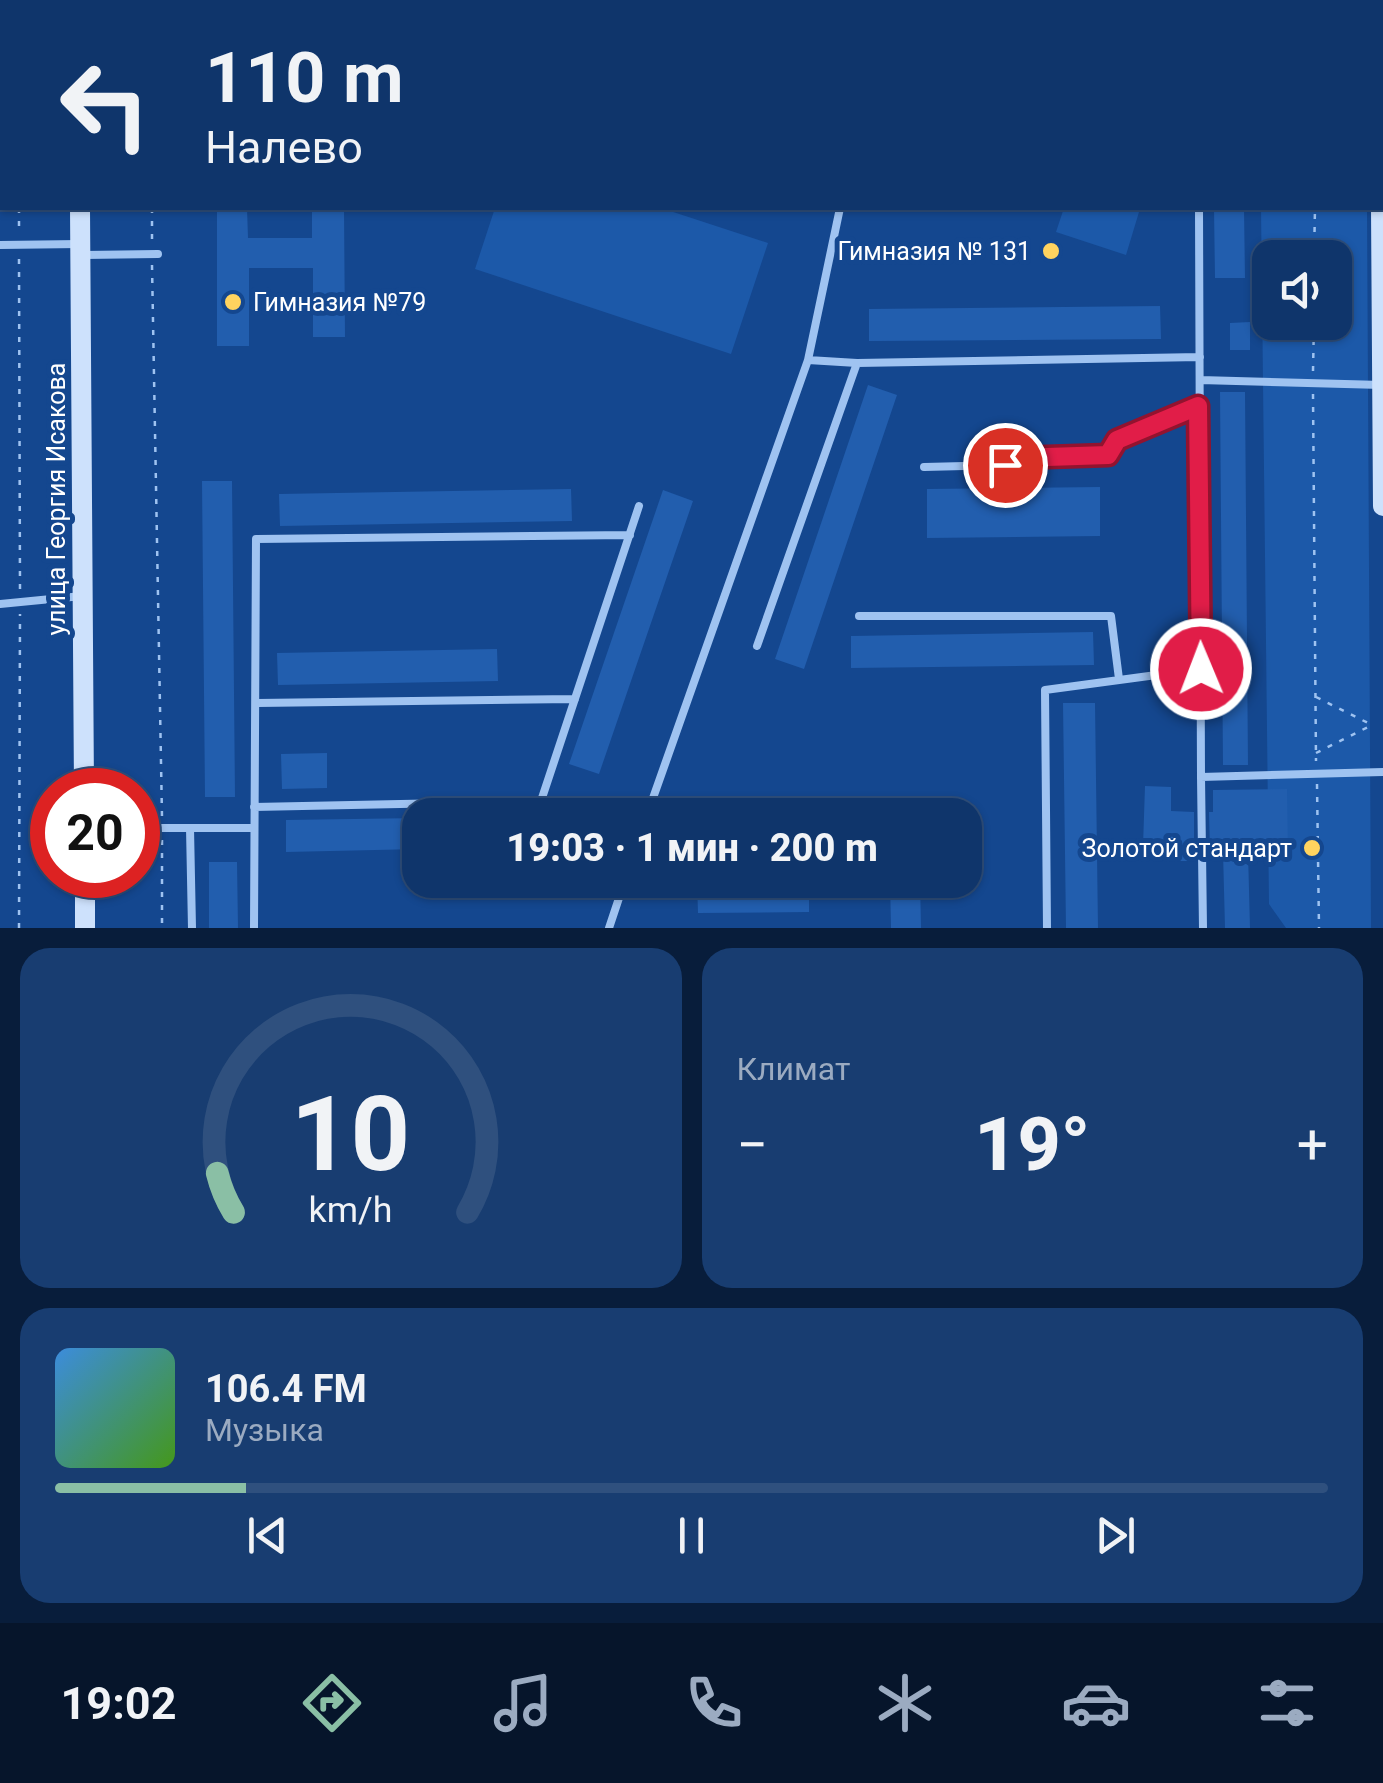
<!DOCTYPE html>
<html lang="ru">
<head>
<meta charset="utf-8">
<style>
	body { margin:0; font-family:Roboto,sans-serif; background:#183d71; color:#f1f3f6; height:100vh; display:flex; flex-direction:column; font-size:38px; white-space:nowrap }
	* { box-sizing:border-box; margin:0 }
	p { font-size:32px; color:#9babc1 }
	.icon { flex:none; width:55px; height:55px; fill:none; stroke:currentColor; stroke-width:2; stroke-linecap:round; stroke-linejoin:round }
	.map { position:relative; height:928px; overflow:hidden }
	.drawer { display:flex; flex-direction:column; gap:20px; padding:20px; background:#081d3b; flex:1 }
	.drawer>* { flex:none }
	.top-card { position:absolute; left:0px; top:0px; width:1385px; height:210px; box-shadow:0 2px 8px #0004,0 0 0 2px #2f507e; background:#0f356b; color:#f1f3f6; overflow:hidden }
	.tools { position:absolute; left:1252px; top:240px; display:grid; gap:20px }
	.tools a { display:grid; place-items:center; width:100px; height:100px; border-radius:20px; background:#0f356b; box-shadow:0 2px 8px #0004,0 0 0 2px #2f507e; font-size:50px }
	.speed { position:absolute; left:30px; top:768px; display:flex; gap:20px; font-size:50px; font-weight:700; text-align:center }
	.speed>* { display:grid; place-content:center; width:130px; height:130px; border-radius:50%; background:#0f356b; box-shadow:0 2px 8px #0004,0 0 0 2px #2f507e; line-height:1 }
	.speed .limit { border:15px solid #d22; background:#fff; color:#111 }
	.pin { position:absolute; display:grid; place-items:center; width:85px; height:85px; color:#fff; margin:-42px; border:5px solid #fff; border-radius:50%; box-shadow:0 2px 10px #0007 }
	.me { position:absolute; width:110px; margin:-55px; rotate:359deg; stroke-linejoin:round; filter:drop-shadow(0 0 8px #0008) }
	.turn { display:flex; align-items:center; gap:35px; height:210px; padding:0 40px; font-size:45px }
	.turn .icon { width:130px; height:130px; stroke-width:2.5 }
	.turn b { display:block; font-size:70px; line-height:85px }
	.big { font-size:75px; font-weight:800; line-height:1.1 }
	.drawer .tile { flex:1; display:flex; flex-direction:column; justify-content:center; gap:15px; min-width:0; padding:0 35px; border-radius:30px; background:#183d71 }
	.drawer .dial { align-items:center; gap:0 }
	.dial svg { height:260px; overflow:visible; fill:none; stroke:#2f507e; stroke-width:7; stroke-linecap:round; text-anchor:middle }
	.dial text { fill:#f1f3f6; stroke:none }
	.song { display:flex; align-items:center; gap:30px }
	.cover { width:120px; height:120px; border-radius:15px; background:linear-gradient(135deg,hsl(210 70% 55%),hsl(100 70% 35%)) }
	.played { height:10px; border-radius:5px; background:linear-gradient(90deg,#8abfa5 15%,#2f507e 15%) }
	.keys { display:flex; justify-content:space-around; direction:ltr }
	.heat { display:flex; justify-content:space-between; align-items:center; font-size:55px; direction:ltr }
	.drawer .tiles { flex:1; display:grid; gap:20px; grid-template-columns:1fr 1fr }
	.tile:last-child { grid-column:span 2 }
	.trip { position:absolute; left:402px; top:798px; width:580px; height:100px; border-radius:30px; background:#0f356b; box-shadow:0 2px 8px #0004,0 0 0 2px #2f507e; font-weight:800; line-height:100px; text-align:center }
	.tabs { display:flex; height:160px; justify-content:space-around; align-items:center; background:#06152b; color:#9babc1 }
	.tabs .icon { width:70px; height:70px }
	.tabs .active { color:#8abfa5 }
	.tabs b { font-size:45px; color:#f1f3f6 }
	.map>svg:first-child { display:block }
	.green { fill:#1c59a9; fill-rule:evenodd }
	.building { fill:#225eae }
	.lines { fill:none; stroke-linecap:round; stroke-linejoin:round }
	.path { stroke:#9fc3f1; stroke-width:2.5; stroke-dasharray:5 8; stroke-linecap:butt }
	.lane { stroke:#9fc3f1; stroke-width:8 }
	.secondary { stroke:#cde1fc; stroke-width:20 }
	.route-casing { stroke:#92132f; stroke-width:25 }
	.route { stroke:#e11d48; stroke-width:18 }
	.poi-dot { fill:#ffd35f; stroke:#14478f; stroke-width:4 }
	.labels { text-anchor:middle; stroke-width:10; stroke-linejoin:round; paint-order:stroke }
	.poi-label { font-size:25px; fill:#fff; stroke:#14478f; text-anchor:end }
	.street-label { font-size:25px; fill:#fff; stroke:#14478f }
</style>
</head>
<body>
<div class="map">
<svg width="1383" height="928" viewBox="0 0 1383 928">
	<rect width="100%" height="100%" fill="#14478f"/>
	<!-- green -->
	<path class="green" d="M495 208H661L768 243 731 354 475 269Z
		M1064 208H1124L1139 212 1126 255 1056 232Z
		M1261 208H1367L1371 928H1286L1269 904ZM1270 258H1335V322H1270Z"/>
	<!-- building -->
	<path class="building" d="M217 208H247L248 238H312V208H344L345 337H313V268H249V346H217Z
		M1214 208H1244L1245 278H1215Z
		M1160 306 1161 339 869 341V309Z
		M1250 322V350H1230V323Z
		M868 385 897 395 804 669 775 659Z
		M1220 392H1245L1248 765H1223Z
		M202 481H232L235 797H205Z
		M1100 487V536L927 538V489Z
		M571 489 572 521 280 526 279 494Z
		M663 490 693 501 599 774 569 764Z
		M1093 632 1094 665 851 668V636Z
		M497 649 498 681 278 685 277 653Z
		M1063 703H1095L1098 928H1066Z
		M327 753V788L282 789 281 754Z
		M1145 786 1171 787V811L1194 812V852H1191V861H1178V847L1143 846Z
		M1287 789 1288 851 1248 852 1250 928H1225L1223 852H1210L1209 812H1213V790Z
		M420 818V849L286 852V820Z
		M209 862H237L238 928H209Z
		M809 880V912L698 913 697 881Z
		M890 880H920L921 928H891Z"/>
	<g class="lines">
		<!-- path -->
		<path class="path" d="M18 0V2
			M151 0V2
			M1327 0 1329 2
			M1316 2V0
			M19 208V231
			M152 208V242
			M1314 258 1315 208
			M19 259 20 591
			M152 265 162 817
			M1313 371 1314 322
			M1313 394 1316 761
			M1316 697 1372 725
			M1316 753 1370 726
			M1317 784 1319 928
			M162 840V928
			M19 928 20 614"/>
		<!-- lane -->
		<path class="lane" d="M553 0V2
			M1197 0V2
			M842 2V0
			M1199 208 1201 777
			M0 245 80 244
			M84 255 158 254
			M808 360 857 363 1200 357
			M1200 380 1382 385
			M924 467 1005 465 1017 458 1108 455 1117 440 1198 406
			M639 506 541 801 651 804
			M0 604 82 596
			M859 616H1111L1119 679
			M757 646 857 363
			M257 703 575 699
			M254 807 541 801
			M647 815 808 360 840 208
			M138 828H254
			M190 828 192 928
			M254 928 256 539 630 535
			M609 928 625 880
			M1047 928 1045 690 1201 669
			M1203 928 1201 777 1383 772"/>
		<!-- secondary -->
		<path class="secondary" d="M1381 0V2
			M81 2V0
			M80 208 84 790
			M1381 208 1383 506
			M85 875V928"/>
	</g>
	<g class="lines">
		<defs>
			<path id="route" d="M1005 465 1017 458 1108 455 1117 440 1198 406 1201 669"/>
		</defs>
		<!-- route casing -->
		<use href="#route" class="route-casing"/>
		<!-- route -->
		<use href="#route" class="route"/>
	</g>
	<!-- markers -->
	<g class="poi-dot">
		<circle cx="1051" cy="251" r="10"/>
		<circle cx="233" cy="302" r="10"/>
		<circle cx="1312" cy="848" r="10"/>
	</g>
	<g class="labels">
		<!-- poi labels -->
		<g class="poi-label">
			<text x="1031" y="260">Гимназия № 131</text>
			<text x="253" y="311" text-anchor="start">Гимназия №79</text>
			<text x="1292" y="857">Золотой стандарт</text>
		</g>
		<!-- street labels -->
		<g class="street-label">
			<text transform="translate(56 499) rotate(-90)" y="9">улица Георгия Исакова</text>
		</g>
	</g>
</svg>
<div class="tools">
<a><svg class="icon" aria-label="sound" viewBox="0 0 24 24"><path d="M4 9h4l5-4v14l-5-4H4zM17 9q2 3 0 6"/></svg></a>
</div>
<div class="speed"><div class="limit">20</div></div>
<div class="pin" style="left:1005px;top:465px;background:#d93025"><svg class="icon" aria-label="arrive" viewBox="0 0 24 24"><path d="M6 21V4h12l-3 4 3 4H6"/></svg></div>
<svg class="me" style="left:1201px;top:669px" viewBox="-20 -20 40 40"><circle r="17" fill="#e11d48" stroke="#fff" stroke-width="3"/><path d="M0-11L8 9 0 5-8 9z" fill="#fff"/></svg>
<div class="trip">19:03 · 1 мин · 200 m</div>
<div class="top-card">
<div class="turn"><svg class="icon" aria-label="left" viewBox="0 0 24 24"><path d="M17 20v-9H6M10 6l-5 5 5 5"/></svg><div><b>110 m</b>Налево</div></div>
</div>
</div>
<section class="drawer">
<div class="tiles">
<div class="tile dial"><svg viewBox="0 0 100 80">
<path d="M14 69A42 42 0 1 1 86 69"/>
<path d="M14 69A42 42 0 0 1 9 57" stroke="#8abfa5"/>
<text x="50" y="56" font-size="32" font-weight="700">10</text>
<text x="50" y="72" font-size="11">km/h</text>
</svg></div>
<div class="tile"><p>Климат</p>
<div class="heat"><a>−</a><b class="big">19°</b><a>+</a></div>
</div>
<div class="tile">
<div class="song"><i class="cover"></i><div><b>106.4 FM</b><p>Музыка</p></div></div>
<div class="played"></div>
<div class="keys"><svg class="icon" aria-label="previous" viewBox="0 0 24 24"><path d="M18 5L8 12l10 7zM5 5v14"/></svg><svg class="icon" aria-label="pause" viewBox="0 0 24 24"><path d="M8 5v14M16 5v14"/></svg><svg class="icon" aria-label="next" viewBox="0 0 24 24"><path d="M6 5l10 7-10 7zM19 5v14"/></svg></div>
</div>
</div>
</section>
<nav class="tabs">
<b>19:02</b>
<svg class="icon active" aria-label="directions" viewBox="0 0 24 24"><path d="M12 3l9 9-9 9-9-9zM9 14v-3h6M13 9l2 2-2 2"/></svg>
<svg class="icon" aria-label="music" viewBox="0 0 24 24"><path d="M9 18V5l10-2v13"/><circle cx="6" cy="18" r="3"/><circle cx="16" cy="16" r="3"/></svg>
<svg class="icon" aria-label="phone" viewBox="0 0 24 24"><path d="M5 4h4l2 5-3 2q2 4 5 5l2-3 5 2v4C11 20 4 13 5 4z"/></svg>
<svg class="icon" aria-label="climate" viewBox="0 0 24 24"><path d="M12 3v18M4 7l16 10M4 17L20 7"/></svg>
<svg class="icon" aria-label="car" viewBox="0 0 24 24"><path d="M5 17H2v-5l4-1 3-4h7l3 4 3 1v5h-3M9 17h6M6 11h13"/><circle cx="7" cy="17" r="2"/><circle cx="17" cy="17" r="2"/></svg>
<svg class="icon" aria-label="filters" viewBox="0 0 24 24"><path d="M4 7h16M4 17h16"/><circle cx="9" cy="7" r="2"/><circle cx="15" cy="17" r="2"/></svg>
</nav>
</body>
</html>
